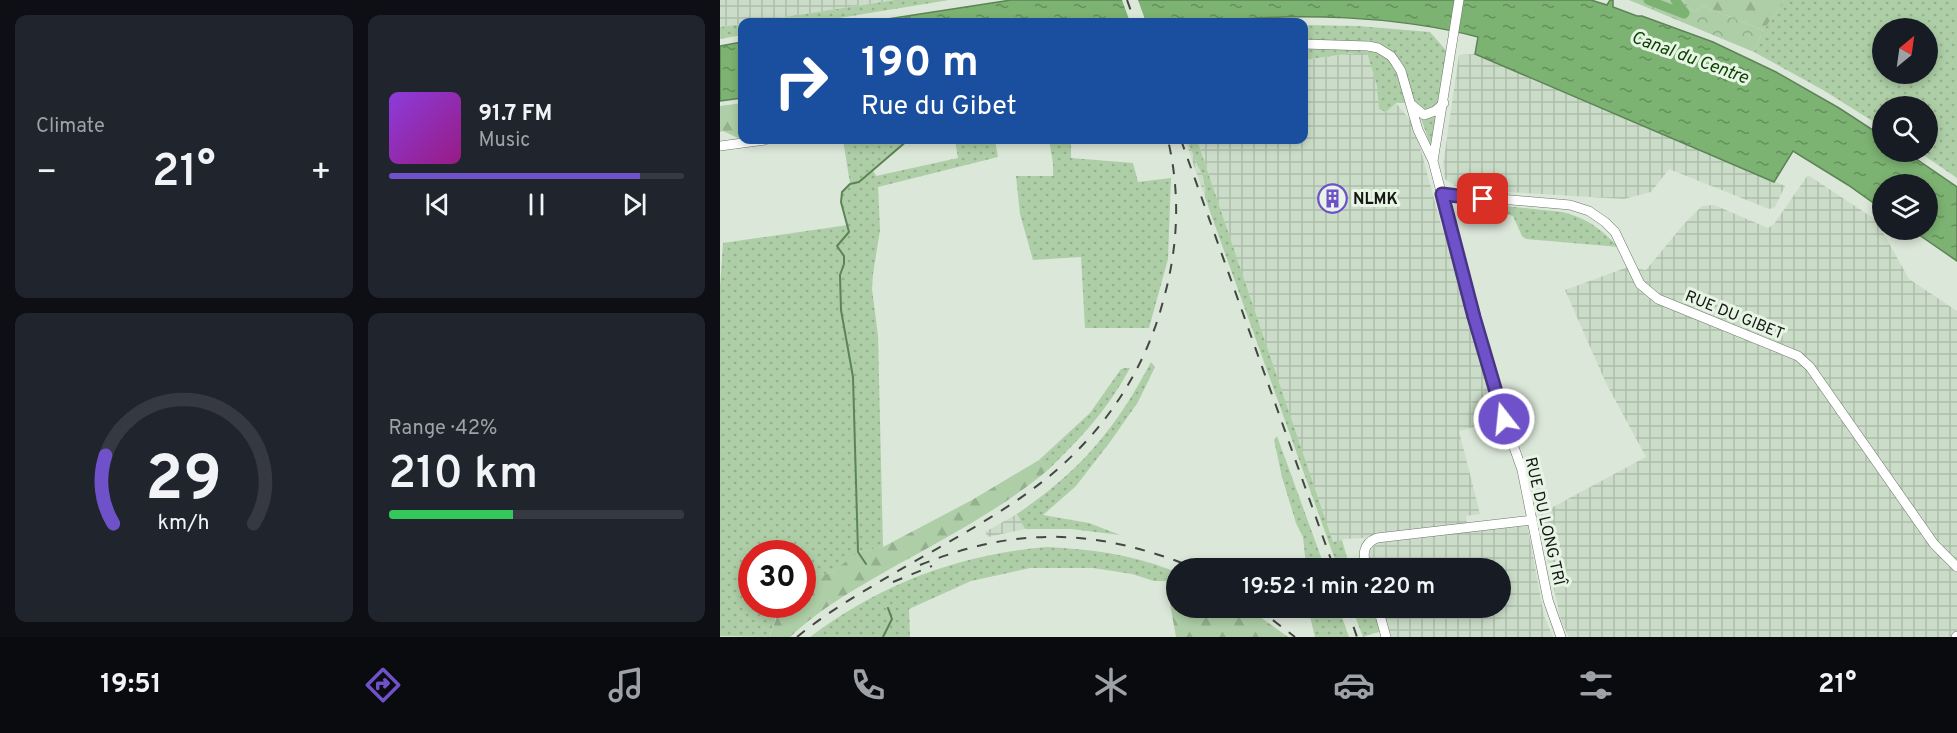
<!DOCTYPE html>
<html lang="en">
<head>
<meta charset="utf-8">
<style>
	body { margin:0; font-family:Overpass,sans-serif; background:#20242c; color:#f1f3f6; height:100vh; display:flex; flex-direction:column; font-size:22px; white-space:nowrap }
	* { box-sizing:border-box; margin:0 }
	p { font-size:20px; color:#9ea1a6 }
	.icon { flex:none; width:33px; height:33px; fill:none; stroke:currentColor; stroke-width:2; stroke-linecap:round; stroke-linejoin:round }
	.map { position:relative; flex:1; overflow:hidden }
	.details { display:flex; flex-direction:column; gap:15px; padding:15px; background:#0d0f14; width:720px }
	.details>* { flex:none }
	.banner { position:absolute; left:18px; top:18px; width:570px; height:126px; border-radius:12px; box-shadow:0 3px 9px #0003; background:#1a4fa0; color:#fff; overflow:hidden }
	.needle { width:39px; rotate:29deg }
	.fabs { position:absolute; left:1152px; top:18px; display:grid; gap:12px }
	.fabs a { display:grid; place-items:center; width:66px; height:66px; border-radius:50%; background:#171b24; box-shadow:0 3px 9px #0003; font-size:30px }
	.speed { position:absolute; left:18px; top:540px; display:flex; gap:12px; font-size:30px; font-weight:700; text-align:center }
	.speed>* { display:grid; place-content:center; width:78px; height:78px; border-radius:50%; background:#171b24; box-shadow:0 3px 9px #0003; line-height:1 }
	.speed .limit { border:9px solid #d22; background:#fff; color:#111 }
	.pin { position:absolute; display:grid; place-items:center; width:51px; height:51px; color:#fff; margin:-26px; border-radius:12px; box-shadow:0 3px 9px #0006 }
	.me { position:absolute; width:66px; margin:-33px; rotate:344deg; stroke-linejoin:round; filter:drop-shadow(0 0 4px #0008) }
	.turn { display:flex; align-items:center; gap:21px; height:126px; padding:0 24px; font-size:27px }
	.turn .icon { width:78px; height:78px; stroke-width:2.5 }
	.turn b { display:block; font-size:42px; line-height:51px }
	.big { font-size:45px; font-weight:600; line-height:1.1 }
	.details .card { flex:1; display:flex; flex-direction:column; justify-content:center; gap:9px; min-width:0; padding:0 21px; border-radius:12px; background:#20242c }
	.details .dial { align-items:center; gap:0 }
	.dial svg { height:156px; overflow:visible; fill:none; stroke:#363941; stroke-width:7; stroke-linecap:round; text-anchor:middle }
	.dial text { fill:#f1f3f6; stroke:none }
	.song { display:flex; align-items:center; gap:18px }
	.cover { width:72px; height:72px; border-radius:9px; background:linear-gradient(135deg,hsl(270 70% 55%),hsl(310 70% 35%)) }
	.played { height:6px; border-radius:3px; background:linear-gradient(90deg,#6f51ca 85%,#363941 85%) }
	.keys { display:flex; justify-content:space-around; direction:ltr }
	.heat { display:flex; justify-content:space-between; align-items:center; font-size:33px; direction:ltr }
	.charge { height:9px; border-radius:4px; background:linear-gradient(90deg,#34c759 42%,#363941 0) }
	.details .tiles { flex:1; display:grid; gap:15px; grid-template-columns:repeat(2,1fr) }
	.trip { position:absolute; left:446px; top:558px; width:345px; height:60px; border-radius:30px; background:#171b24; box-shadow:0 3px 9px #0003; font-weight:600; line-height:60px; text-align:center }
	.dock { display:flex; height:96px; justify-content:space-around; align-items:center; background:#090b0e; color:#9ea1a6 }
	.dock .icon { width:42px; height:42px }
	.dock .on { color:#6f51ca }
	.dock b { font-size:27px; color:#f1f3f6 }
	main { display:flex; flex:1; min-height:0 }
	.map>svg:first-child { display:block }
	.industrial { fill:url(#industrial-grid) }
	.grass { fill:url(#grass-dots); fill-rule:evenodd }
	.forest { fill:url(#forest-firs) }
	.park { fill:url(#park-crowns) }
	.water { fill:url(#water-ripples); stroke:#5d8456; stroke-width:1.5 }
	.pier { fill:#dbe7d9 }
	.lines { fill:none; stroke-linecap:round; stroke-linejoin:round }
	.stream { stroke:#5d8456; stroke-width:2 }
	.canal { stroke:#7cb272; stroke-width:9 }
	.street-casing { stroke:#6a7568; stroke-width:10 }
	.street { stroke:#fff; stroke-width:9 }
	.rail { stroke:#424841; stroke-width:2; stroke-dasharray:10 10; stroke-linecap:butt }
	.route-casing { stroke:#483583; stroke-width:15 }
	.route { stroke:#6f51ca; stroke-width:10 }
	.labels { text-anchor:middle; stroke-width:6; stroke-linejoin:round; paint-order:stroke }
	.poi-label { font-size:16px; font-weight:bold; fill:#141813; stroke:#e8f5e6; text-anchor:start }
	.street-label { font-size:16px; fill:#141813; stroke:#e8f5e6 }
	.water-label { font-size:18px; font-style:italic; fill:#0e4401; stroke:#e8f5e6 }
</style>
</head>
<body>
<main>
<section class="details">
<div class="tiles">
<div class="card"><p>Climate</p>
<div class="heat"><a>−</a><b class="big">21°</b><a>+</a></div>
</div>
<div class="card">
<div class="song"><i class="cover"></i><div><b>91.7 FM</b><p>Music</p></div></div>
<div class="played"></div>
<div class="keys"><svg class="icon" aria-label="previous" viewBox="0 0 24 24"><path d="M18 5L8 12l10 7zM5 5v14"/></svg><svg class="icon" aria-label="pause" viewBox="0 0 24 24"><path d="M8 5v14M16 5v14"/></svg><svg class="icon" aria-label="next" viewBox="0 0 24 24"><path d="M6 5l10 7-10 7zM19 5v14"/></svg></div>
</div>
<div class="card dial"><svg viewBox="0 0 100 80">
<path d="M14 69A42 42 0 1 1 86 69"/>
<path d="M14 69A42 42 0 0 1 10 34" stroke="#6f51ca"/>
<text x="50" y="56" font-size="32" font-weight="700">29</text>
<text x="50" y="72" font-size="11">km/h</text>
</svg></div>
<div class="card"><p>Range · 42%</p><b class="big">210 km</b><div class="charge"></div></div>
</div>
</section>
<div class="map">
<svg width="1237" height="637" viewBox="0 0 1237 637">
	<defs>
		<pattern id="industrial-grid" width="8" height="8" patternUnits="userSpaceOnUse" patternTransform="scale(1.5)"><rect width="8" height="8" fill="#cbddc8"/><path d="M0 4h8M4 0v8" fill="none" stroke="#adbdab"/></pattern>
		<pattern id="grass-dots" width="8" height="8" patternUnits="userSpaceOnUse" patternTransform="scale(1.5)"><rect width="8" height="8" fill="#adcea6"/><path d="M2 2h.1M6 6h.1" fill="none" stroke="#94b08e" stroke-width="1.8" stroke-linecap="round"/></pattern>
		<pattern id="forest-firs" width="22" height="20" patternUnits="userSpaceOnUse" patternTransform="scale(1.5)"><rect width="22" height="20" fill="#adcea6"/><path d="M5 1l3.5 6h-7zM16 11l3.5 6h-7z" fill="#94b08e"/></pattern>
		<pattern id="park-crowns" width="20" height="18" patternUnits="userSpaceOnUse" patternTransform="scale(1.5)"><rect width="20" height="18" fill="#adcea6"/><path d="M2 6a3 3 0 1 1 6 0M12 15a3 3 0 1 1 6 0" fill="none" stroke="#94b08e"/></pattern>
		<pattern id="water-ripples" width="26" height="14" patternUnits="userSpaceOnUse" patternTransform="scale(1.5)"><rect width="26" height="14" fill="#7cb272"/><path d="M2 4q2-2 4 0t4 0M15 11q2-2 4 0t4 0" fill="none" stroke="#64905c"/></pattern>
	</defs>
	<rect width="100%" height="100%" fill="#dbe7d9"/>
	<!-- industrial -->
	<path class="industrial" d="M0 0H175L0 27Z
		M642 52 647 53 657 86 659 109 666 112 676 103 694 125 722 228 726 229 755 340 780 420 739 431 760 514 746 516 747 525 644 538 624 539 613 543 477 140H584V60Z
		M755 54 1065 186 1055 207 1049 209 949 169 931 192 904 199 740 189 725 179 723 165 739 55Z
		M465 140H467L476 155 483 177 488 206Z
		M1088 175 1156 220 1189 279 1237 311V637H849L841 621 818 515 926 457 886 383 845 290 908 267 926 270 964 224 982 206 994 205 1048 228 1054 224Z
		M297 514 305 529 268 537 265 532Z
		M807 524 824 616 833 637H671L662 608H780V568H650L646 555 654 546 666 540Z"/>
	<!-- grass -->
	<path class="grass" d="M175 0H229L95 22H33Z
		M1062 0H1237V178L1199 152H1208V106H1162V127L1103 90 1034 52 1043 30 1063 4ZM1162 28H1208V74H1162Z
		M22 24V35L0 39V27Z
		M584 25 638 26 710 32 730 55 712 145 710 144 699 113 690 103H676L666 112 659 109 657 86 647 53H633L584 60Z
		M123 140H188L153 170 156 176 238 158 235 140H275L278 157 158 187 160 230 153 274 152 289 158 336 163 547 138 552 125 564 114 571 102 575 83 574 82 554H32V604L55 605C59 615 53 626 49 637L0 636V287L3 243 128 225C124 211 115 193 130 183Z
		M329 140H351V158L413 163 418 182 451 178 448 259 429 328H365L361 257 313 260 300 214 296 176H333V163Z
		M467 140H477L613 542 622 540 630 568H618L488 206 483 177Z
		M737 201 842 212C870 219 878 228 899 247L806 239 802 236 793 216Z
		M431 362 435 367 418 402 390 442 356 486 323 515 369 523 400 535 351 529H305L297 514C361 470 395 430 431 362Z
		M405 368H410C389 408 360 439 328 470L319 460 370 413 401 369Z
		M557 436 605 568H579L576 558 586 565 583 537 576 523 562 477 554 440Z
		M327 547C370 549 410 554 451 570L446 581H434L412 574 373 568H310L251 581 189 609 190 637H90C160 584 240 554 327 547Z
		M588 608H619L629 637H595Z
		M632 608H655L661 631 643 637Z"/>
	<!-- forest -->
	<path class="forest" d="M963 0H1062L1063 4 1043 30 983 6 974 12Z
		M22 103V137L18 138 3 131 0 132V106Z
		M319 460 328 470C280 510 222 540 168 570 132 591 101 608 70 637H49L57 617 55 605 82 604 83 574 102 575 114 571 138 552 163 547 252 500Z
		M451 570 456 572V608H528L568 637H456L446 581Z"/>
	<!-- park -->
	<path class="park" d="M909 0H963L974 12 983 6 1043 30 1034 52Z"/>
	<!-- water -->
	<path class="water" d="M291 0H871L887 5 890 0H893V7L917 16H922L993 42 1056 72 1119 108 1162 136V152H1186L1237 187V261L1192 230H1208V184H1162V209L1128 185 1073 151 1054 182 755 54 758 37C678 16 575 12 493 22H148Z
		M22 42V98L0 101V46Z"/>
	<!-- pier -->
	<path class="pier" d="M402 0H418L426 22H410Z"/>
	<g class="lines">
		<!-- stream -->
		<path class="stream" d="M146 564 138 552 133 377 121 310 120 275 124 264V256L117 246 129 232 121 202 122 192 130 184 139 182 188 140
			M163 637 172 619 168 608"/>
		<!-- canal -->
		<path class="canal" d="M928 0 964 14 965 13 955 0"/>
		<defs>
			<path id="street" d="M584 44 648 46 658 48 671 56 676 63 681 71 698 130 713 161 755 322 784 419 802 470 828 600 841 637
				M692 105 704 115 715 111 724 103
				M0 146 45 140
				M713 161 739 0
				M722 194 850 205 869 211 885 222 895 232 920 284 938 299 1078 356 1090 367 1214 544 1237 567
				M646 568C643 555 642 544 657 538L812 520
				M658 608 666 637
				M1236 637 1237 636"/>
		</defs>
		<!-- street casing -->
		<use href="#street" class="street-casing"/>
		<!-- street -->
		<use href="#street" class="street"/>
		<!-- rail -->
		<path class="rail" d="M407 0 415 22
			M461 140 614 568
			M200 565C299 525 378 529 475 568
			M173 582 212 566
			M537 608 575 637
			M627 608 637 637
			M77 637C106 613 139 594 171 575 222 545 276 518 322 482 379 438 423 375 442 305 458 250 461 196 448 140"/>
	</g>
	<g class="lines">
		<defs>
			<path id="route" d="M763 199 722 194 754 317 784 419"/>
		</defs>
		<!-- route casing -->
		<use href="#route" class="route-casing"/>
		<!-- route -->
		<use href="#route" class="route"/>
	</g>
	<!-- icons -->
	<defs>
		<symbol id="building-ring" viewBox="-11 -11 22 22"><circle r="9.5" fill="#e8f5e6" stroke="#6f51ca" stroke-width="1.5"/><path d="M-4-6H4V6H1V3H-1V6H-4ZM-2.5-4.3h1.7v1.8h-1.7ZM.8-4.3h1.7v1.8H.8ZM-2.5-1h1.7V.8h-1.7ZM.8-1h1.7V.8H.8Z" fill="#6f51ca"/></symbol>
	</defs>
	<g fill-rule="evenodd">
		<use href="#building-ring" x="596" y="182" width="33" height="33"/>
	</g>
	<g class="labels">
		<!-- poi labels -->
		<g class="poi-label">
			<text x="633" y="204">NLMK</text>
		</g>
		<!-- street labels -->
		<g class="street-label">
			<text transform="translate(1015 314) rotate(22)" y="6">RUE DU GIBET</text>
			<text transform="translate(826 521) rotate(77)" y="6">RUE DU LONG TRÎ</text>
		</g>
		<!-- water labels -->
		<g class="water-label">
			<text transform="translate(970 57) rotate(20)" y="6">Canal du Centre</text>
		</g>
	</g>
</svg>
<div class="fabs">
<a><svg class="needle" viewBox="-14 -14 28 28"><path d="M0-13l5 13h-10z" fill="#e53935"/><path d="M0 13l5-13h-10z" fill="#9ea1a6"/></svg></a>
<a><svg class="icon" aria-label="search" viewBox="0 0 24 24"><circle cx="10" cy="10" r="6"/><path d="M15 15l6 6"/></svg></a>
<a><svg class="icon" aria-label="layers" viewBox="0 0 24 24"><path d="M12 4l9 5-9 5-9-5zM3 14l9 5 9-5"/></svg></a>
</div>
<div class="speed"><div class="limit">30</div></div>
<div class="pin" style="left:763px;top:199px;background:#d93025"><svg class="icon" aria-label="arrive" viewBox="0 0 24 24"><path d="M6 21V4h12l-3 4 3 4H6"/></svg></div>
<svg class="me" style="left:784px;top:419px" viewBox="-20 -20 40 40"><circle r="17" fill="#6f51ca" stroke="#fff" stroke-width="3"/><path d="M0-11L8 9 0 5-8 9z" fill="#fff"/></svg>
<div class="trip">19:52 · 1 min · 220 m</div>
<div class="banner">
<div class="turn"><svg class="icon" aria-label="right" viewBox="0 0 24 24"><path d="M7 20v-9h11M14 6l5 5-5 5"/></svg><div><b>190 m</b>Rue du Gibet</div></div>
</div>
</div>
</main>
<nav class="dock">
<b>19:51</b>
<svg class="icon on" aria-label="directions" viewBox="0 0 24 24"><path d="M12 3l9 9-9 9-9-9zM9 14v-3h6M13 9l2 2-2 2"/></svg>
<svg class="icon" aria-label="music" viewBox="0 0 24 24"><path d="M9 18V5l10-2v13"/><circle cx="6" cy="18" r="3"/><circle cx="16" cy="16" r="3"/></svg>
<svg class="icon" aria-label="phone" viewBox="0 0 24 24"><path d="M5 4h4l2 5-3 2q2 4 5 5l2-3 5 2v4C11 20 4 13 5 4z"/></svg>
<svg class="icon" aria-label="climate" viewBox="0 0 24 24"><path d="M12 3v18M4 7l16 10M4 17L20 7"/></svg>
<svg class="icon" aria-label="car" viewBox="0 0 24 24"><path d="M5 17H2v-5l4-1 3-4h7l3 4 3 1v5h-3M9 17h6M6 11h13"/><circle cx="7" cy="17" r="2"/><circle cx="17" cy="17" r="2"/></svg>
<svg class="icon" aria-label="filters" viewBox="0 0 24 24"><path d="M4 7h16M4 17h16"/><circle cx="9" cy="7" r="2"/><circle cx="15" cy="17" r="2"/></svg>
<b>21°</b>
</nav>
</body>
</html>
